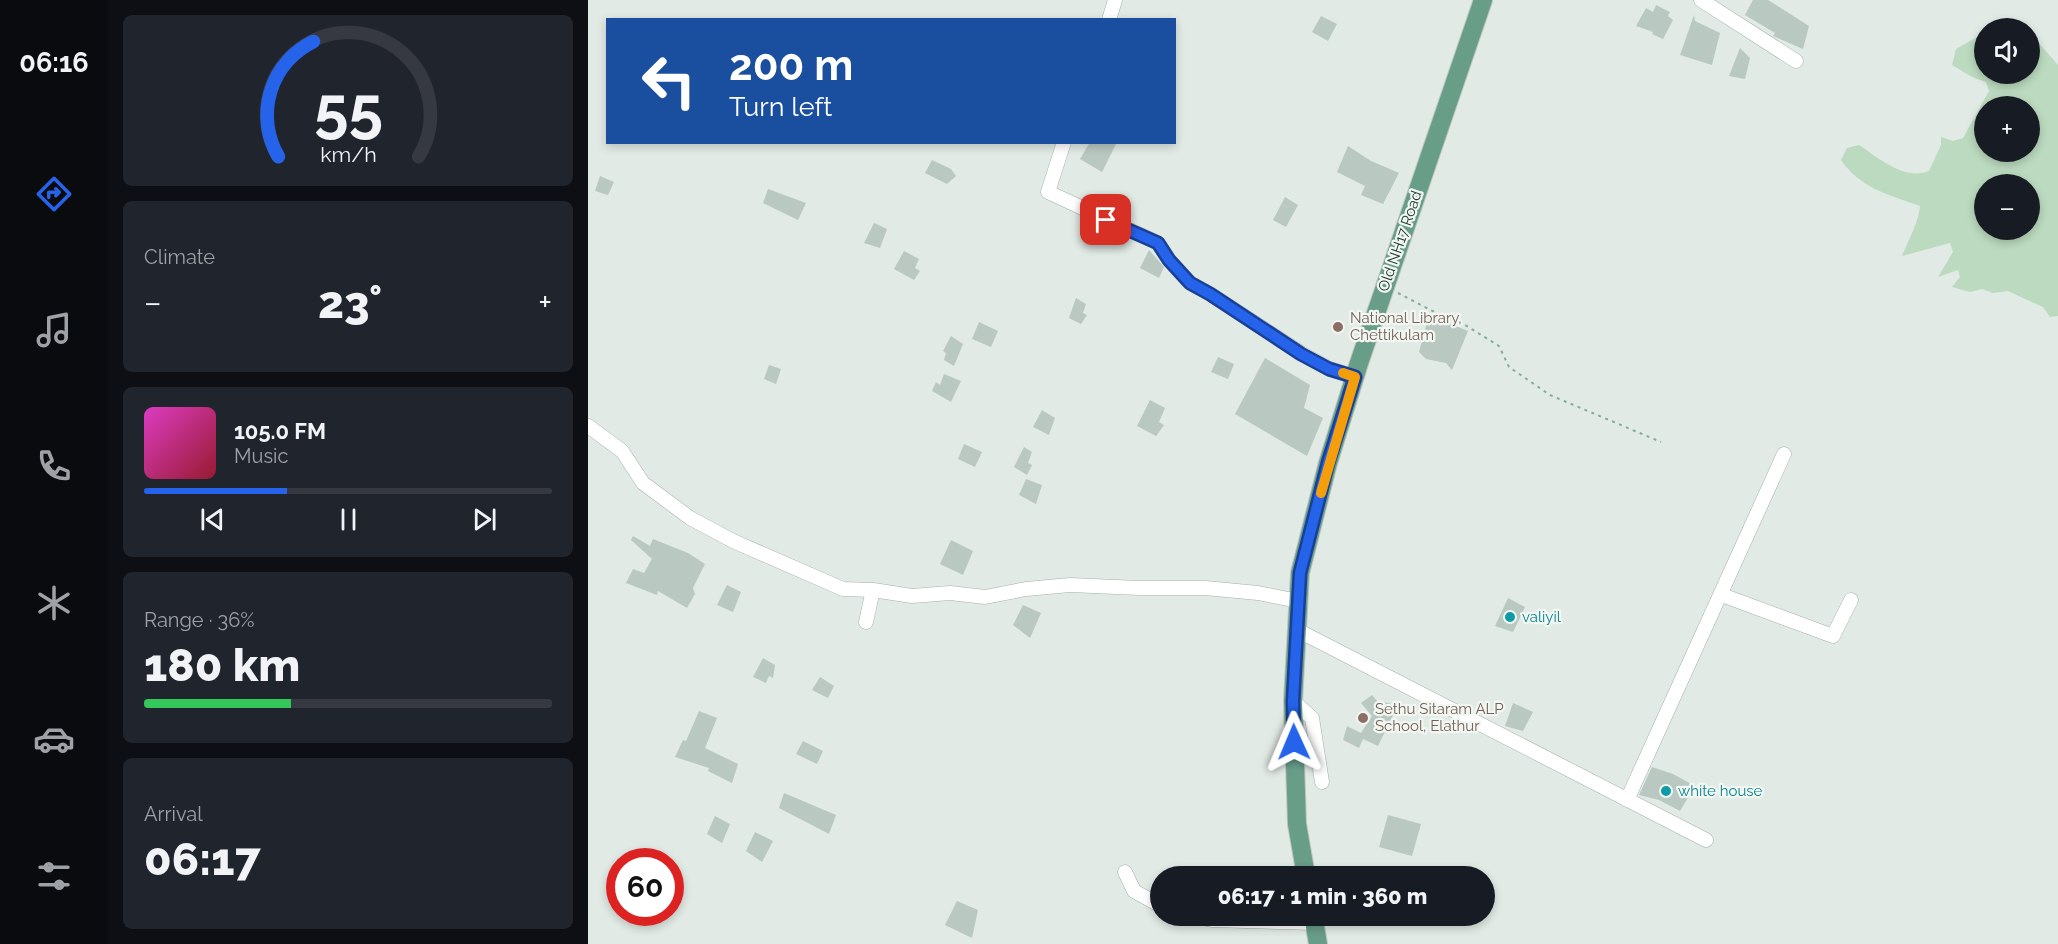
<!DOCTYPE html>
<html lang="en">
<head>
<meta charset="utf-8">
<style>
	body { margin:0; font-family:Raleway,sans-serif; background:#20242c; color:#f1f3f6; height:100vh; display:flex; flex-direction:column; font-size:22px; white-space:nowrap }
	* { box-sizing:border-box; margin:0 }
	p { font-size:20px; color:#9ea1a6 }
	.icon { flex:none; width:33px; height:33px; fill:none; stroke:currentColor; stroke-width:2; stroke-linecap:round; stroke-linejoin:round }
	.map { position:relative; flex:1; overflow:hidden }
	.side { display:flex; flex-direction:column; gap:15px; padding:15px; background:#0d0f14; width:480px }
	.side>* { flex:none }
	.banner { position:absolute; left:18px; top:18px; width:570px; height:126px; border-radius:0px; box-shadow:0 3px 9px #0003; background:#1a4fa0; color:#fff; overflow:hidden }
	.buttons { position:absolute; left:1386px; top:18px; display:grid; gap:12px }
	.buttons a { display:grid; place-items:center; width:66px; height:66px; border-radius:50%; background:#171b24; box-shadow:0 3px 9px #0003; font-size:30px }
	.speed { position:absolute; left:18px; top:848px; display:flex; gap:12px; font-size:30px; font-weight:700; text-align:center }
	.speed>* { display:grid; place-content:center; width:78px; height:78px; border-radius:50%; background:#171b24; box-shadow:0 3px 9px #0003; line-height:1 }
	.speed .limit { border:9px solid #d22; background:#fff; color:#111 }
	.pin { position:absolute; display:grid; place-items:center; width:51px; height:51px; color:#fff; margin:-26px; border-radius:12px; box-shadow:0 3px 9px #0006 }
	.me { position:absolute; width:66px; margin:-33px; rotate:359deg; stroke-linejoin:round; filter:drop-shadow(0 0 4px #0008) }
	.turn { display:flex; align-items:center; gap:21px; height:126px; padding:0 24px; font-size:27px }
	.turn .icon { width:78px; height:78px; stroke-width:2.5 }
	.turn b { display:block; font-size:42px; line-height:51px }
	.big { font-size:45px; font-weight:800; line-height:1.1 }
	.side .widget { flex:1; display:flex; flex-direction:column; justify-content:center; gap:9px; min-width:0; padding:0 21px; border-radius:9px; background:#20242c }
	.side .dial { align-items:center; gap:0 }
	.dial svg { height:156px; overflow:visible; fill:none; stroke:#363941; stroke-width:7; stroke-linecap:round; text-anchor:middle }
	.dial text { fill:#f1f3f6; stroke:none }
	.song { display:flex; align-items:center; gap:18px }
	.cover { width:72px; height:72px; border-radius:9px; background:linear-gradient(135deg,hsl(310 70% 55%),hsl(350 70% 35%)) }
	.played { height:6px; border-radius:3px; background:linear-gradient(90deg,#2563eb 35%,#363941 35%) }
	.keys { display:flex; justify-content:space-around; direction:ltr }
	.heat { display:flex; justify-content:space-between; align-items:center; font-size:33px; direction:ltr }
	.charge { height:9px; border-radius:4px; background:linear-gradient(90deg,#34c759 36%,#363941 0) }
	.trip { position:absolute; left:562px; top:866px; width:345px; height:60px; border-radius:30px; background:#171b24; box-shadow:0 3px 9px #0003; font-weight:800; line-height:60px; text-align:center }
	main { display:flex; flex:1; min-height:0 }
	.tab-bar { display:flex; flex-direction:column; width:108px; justify-content:space-around; align-items:center; background:#090b0e; color:#9ea1a6 }
	.tab-bar .icon { width:42px; height:42px }
	.tab-bar .on { color:#2563eb }
	.tab-bar b { font-size:27px; color:#f1f3f6 }
	.map>svg:first-child { display:block }
	.green { fill:#bbdabf; fill-rule:evenodd }
	.building { fill:#b9c8c0 }
	.lines { fill:none; stroke-linecap:round; stroke-linejoin:round }
	.minor-casing { stroke:#a4b1ab; stroke-width:15 }
	.primary-casing { stroke:#bdc4c1; stroke-width:20 }
	.path { stroke:#83ac9a; stroke-width:2; stroke-dasharray:3 4.5; stroke-linecap:butt }
	.minor { stroke:#fff; stroke-width:14 }
	.primary { stroke:#689d88; stroke-width:18 }
	.route-casing { stroke:#184099; stroke-width:15 }
	.route { stroke:#2563eb; stroke-width:10 }
	.slow { stroke:#f59e0b; stroke-width:10 }
	.education-dot { fill:#8d6e63; stroke:#f1f7f3; stroke-width:2 }
	.culture-dot { fill:#0f9aa8; stroke:#f1f7f3; stroke-width:2 }
	.labels { text-anchor:middle; stroke-width:4.5; stroke-linejoin:round; paint-order:stroke }
	.street-label { font-size:15px; fill:#223930; stroke:#f1f7f3 }
	.education-label { font-size:15px; fill:#785e54; stroke:#f1f7f3; text-anchor:start }
	.culture-label { font-size:15px; fill:#0d838f; stroke:#f1f7f3; text-anchor:start }
</style>
</head>
<body>
<main>
<nav class="tab-bar">
<b>06:16</b>
<svg class="icon on" aria-label="directions" viewBox="0 0 24 24"><path d="M12 3l9 9-9 9-9-9zM9 14v-3h6M13 9l2 2-2 2"/></svg>
<svg class="icon" aria-label="music" viewBox="0 0 24 24"><path d="M9 18V5l10-2v13"/><circle cx="6" cy="18" r="3"/><circle cx="16" cy="16" r="3"/></svg>
<svg class="icon" aria-label="phone" viewBox="0 0 24 24"><path d="M5 4h4l2 5-3 2q2 4 5 5l2-3 5 2v4C11 20 4 13 5 4z"/></svg>
<svg class="icon" aria-label="climate" viewBox="0 0 24 24"><path d="M12 3v18M4 7l16 10M4 17L20 7"/></svg>
<svg class="icon" aria-label="car" viewBox="0 0 24 24"><path d="M5 17H2v-5l4-1 3-4h7l3 4 3 1v5h-3M9 17h6M6 11h13"/><circle cx="7" cy="17" r="2"/><circle cx="17" cy="17" r="2"/></svg>
<svg class="icon" aria-label="filters" viewBox="0 0 24 24"><path d="M4 7h16M4 17h16"/><circle cx="9" cy="7" r="2"/><circle cx="15" cy="17" r="2"/></svg>
</nav>
<section class="side">
<div class="widget dial"><svg viewBox="0 0 100 80">
<path d="M14 69A42 42 0 1 1 86 69"/>
<path d="M14 69A42 42 0 0 1 32 10" stroke="#2563eb"/>
<text x="50" y="56" font-size="32" font-weight="700">55</text>
<text x="50" y="72" font-size="11">km/h</text>
</svg></div>
<div class="widget"><p>Climate</p>
<div class="heat"><a>−</a><b class="big">23°</b><a>+</a></div>
</div>
<div class="widget">
<div class="song"><i class="cover"></i><div><b>105.0 FM</b><p>Music</p></div></div>
<div class="played"></div>
<div class="keys"><svg class="icon" aria-label="previous" viewBox="0 0 24 24"><path d="M18 5L8 12l10 7zM5 5v14"/></svg><svg class="icon" aria-label="pause" viewBox="0 0 24 24"><path d="M8 5v14M16 5v14"/></svg><svg class="icon" aria-label="next" viewBox="0 0 24 24"><path d="M6 5l10 7-10 7zM19 5v14"/></svg></div>
</div>
<div class="widget"><p>Range · 36%</p><b class="big">180 km</b><div class="charge"></div></div>
<div class="widget"><p>Arrival</p><b class="big">06:17</b></div>
</section>
<div class="map">
<svg width="1470" height="944" viewBox="0 0 1470 944">
	<rect width="100%" height="100%" fill="#e1eae5"/>
	<!-- green -->
	<path class="green" d="M1396 33V74H1442V37L1450 42 1470 65V316L1462 317 1455 307 1420 291 1405 293 1394 289 1382 292 1364 287 1372 277 1370 270 1350 277 1365 252 1362 243 1314 256C1320 241 1331 221 1332 206 1301 195 1272 188 1253 160L1259 148 1271 145C1291 158 1316 181 1341 171L1353 145V137L1365 141 1375 138 1401 91 1398 82 1384 77 1364 65 1368 49ZM1396 106H1442V152H1396ZM1396 184H1442V230H1396Z"/>
	<!-- building -->
	<path class="building" d="M1165 0H1180L1221 26 1215 49 1185 36 1187 33 1157 15Z
		M1068 5 1082 12 1080 16 1085 20 1075 39 1064 34 1065 32 1048 26 1058 8 1065 12Z
		M1106 15 1107 21 1132 33 1124 65 1092 55Z
		M733 16 749 24 740 41 724 32Z
		M1152 48 1162 58 1157 79 1141 76Z
		M502 142H529L514 172 492 159Z
		M760 146 783 161 811 173 795 204 773 195 777 186 749 172Z
		M344 160 363 169 368 176 359 184 337 173Z
		M12 176 26 182 20 195 7 191Z
		M180 189 218 203 210 220 175 203Z
		M697 197 710 205 698 227 685 220Z
		M286 223 299 229 292 248 276 243Z
		M561 250 576 267 571 278 552 268Z
		M316 251 331 259 327 268 332 271 326 280 306 269Z
		M488 298 498 304 495 313 499 315 493 324 481 318Z
		M841 315 880 331 864 370 858 363 838 359 831 352Z
		M391 322 410 331 403 347 384 339Z
		M363 336 375 344 366 366 356 360 358 353 355 351Z
		M630 357 646 364 640 379 623 372Z
		M677 358 722 385 716 408 735 418 719 456 647 414Z
		M181 365 193 369 188 384 176 379Z
		M356 374 373 381 363 402 344 391 348 382 352 385Z
		M562 400 577 408 571 422 576 425 568 436 549 426Z
		M454 410 467 418 461 435 445 427Z
		M376 444 394 452 387 467 370 459Z
		M436 447 444 452 440 463 444 465 439 475 426 467Z
		M438 479 454 485 448 504 431 495Z
		M45 536 62 546 65 539 100 553 117 564 105 588 107 594 99 608 70 591 69 595 38 583 45 569 56 573 64 559 43 540Z
		M363 540 385 551 375 575 352 564Z
		M139 585 153 592 145 612 129 605Z
		M920 598 937 607 925 632 907 626Z
		M435 605 453 613 442 638 425 625Z
		M175 658 187 665 185 678 181 676 178 683 165 677Z
		M232 677 246 686 240 698 224 690Z
		M784 695 790 702 802 703 805 715 790 746 775 739 771 748 755 740 759 726 773 733 784 716 773 703Z
		M925 703 945 712 935 731 917 726Z
		M111 711 129 718 117 748 150 764 144 783 120 771 121 768 87 757 95 740 98 741Z
		M215 741 235 751 229 764 208 754Z
		M1064 767 1085 774 1107 786 1092 811 1071 800 1051 795Z
		M196 793 248 815 241 834 191 808Z
		M800 815 833 824 824 856 791 847Z
		M127 816 142 824 134 843 119 834Z
		M167 832 185 841 174 862 158 851Z
		M369 901 390 910 384 938 357 925Z"/>
	<g class="lines">
		<defs>
			<path id="minor" d="M1113 0 1208 61
				M521 20 527 0
				M476 142 460 192 570 243 581 260 602 283 622 294 713 353 742 369 767 377
				M0 426 34 451 55 483 102 518 145 541 255 589 285 590 324 596 362 593 397 597 438 589 482 585 551 588H617L670 593 710 601
				M1134 595 1245 636 1263 600
				M278 622 285 590
				M709 630 1118 840
				M705 701 724 718 734 782
				M1039 800 1196 454
				M537 872 546 891 573 906
				M601 915 624 920 727 923"/>
			<path id="primary" d="M718 876 709 824 705 701 712 573 740 463 771 363 895 0
				M725 915 730 944"/>
		</defs>
		<!-- minor casing -->
		<use href="#minor" class="minor-casing"/>
		<!-- primary casing -->
		<use href="#primary" class="primary-casing"/>
		<!-- path -->
		<path class="path" d="M810 293 858 318 869 320 911 346 921 367 962 395 1073 442"/>
		<!-- minor -->
		<use href="#minor" class="minor"/>
		<!-- primary -->
		<use href="#primary" class="primary"/>
	</g>
	<g class="lines">
		<defs>
			<path id="route" d="M518 220 570 243 581 260 602 283 622 294 713 354 741 369 767 377 740 463 712 573 705 701 706 742"/>
		</defs>
		<!-- route casing -->
		<use href="#route" class="route-casing"/>
		<!-- route -->
		<use href="#route" class="route"/>
		<!-- slow -->
		<path class="slow" d="M733 493 767 377 755 373"/>
	</g>
	<!-- markers -->
	<g class="education-dot">
		<circle cx="750" cy="327" r="6"/>
		<circle cx="775" cy="718" r="6"/>
	</g>
	<g class="culture-dot">
		<circle cx="922" cy="617" r="6"/>
		<circle cx="1078" cy="791" r="6"/>
	</g>
	<g class="labels">
		<!-- street labels -->
		<g class="street-label">
			<text transform="translate(812 241) rotate(-71)" y="5">Old NH17 Road</text>
		</g>
		<!-- education labels -->
		<g class="education-label">
			<text x="762" y="323">National Library,<tspan x="762" dy="17">Chettikulam</tspan></text>
			<text x="787" y="714">Sethu Sitaram ALP<tspan x="787" dy="17">School, Elathur</tspan></text>
		</g>
		<!-- culture labels -->
		<g class="culture-label">
			<text x="934" y="622">valiyil</text>
			<text x="1090" y="796">white house</text>
		</g>
	</g>
</svg>
<div class="buttons">
<a><svg class="icon" aria-label="sound" viewBox="0 0 24 24"><path d="M4 9h4l5-4v14l-5-4H4zM17 9q2 3 0 6"/></svg></a>
<a>+</a>
<a>−</a>
</div>
<div class="speed"><div class="limit">60</div></div>
<div class="pin" style="left:518px;top:220px;background:#d93025"><svg class="icon" aria-label="arrive" viewBox="0 0 24 24"><path d="M6 21V4h12l-3 4 3 4H6"/></svg></div>
<svg class="me" style="left:706px;top:742px" viewBox="-20 -20 40 40"><path d="M0-17L14 15 0 8-14 15z" fill="#2563eb" stroke="#fff" stroke-width="4"/></svg>
<div class="trip">06:17 · 1 min · 360 m</div>
<div class="banner">
<div class="turn"><svg class="icon" aria-label="left" viewBox="0 0 24 24"><path d="M17 20v-9H6M10 6l-5 5 5 5"/></svg><div><b>200 m</b>Turn left</div></div>
</div>
</div>
</main>
</body>
</html>
